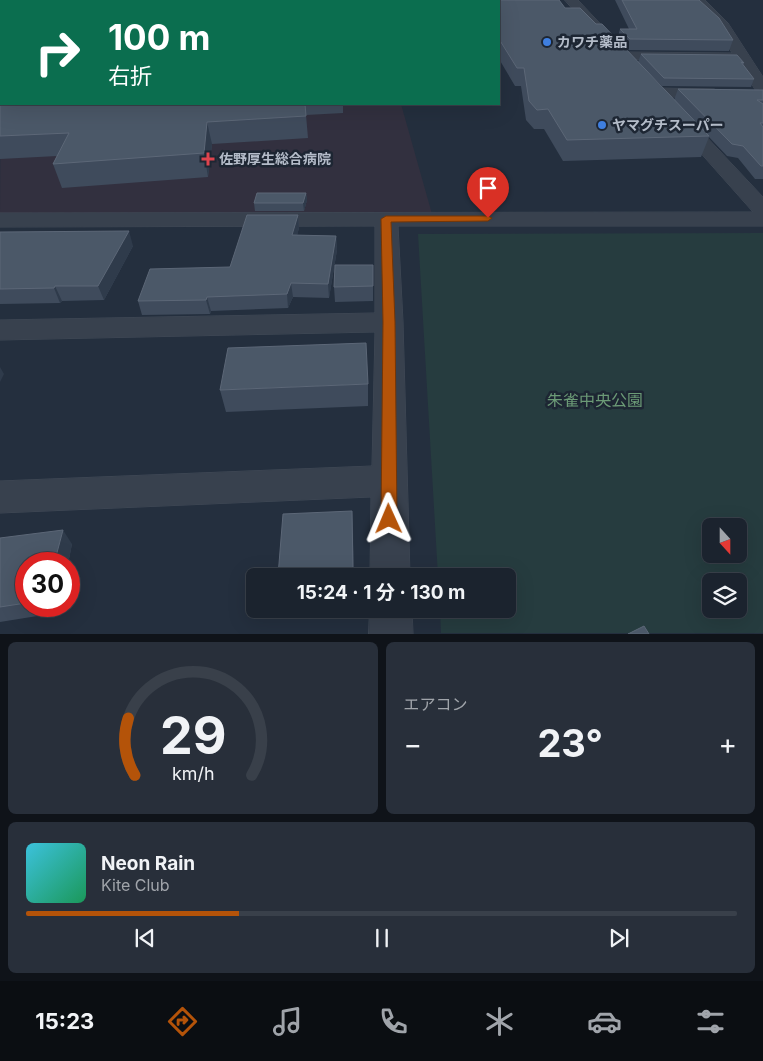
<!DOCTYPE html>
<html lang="ja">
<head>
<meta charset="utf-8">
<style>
	body { margin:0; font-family:Inter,"Noto Sans JP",sans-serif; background:#282f3a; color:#f1f3f6; height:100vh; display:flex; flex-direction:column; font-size:19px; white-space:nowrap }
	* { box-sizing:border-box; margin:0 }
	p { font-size:16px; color:#a0a4aa }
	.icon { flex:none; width:28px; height:28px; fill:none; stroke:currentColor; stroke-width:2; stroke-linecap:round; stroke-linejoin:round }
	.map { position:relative; height:634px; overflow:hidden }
	.sheet { display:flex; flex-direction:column; gap:8px; padding:8px; background:#0f1319; flex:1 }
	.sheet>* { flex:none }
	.top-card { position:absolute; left:0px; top:0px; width:500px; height:105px; box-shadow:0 5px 20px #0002,0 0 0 1px #39404a; background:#0b6e4f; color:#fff; overflow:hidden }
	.needle { width:32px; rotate:159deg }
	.tools { position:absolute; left:702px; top:518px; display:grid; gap:10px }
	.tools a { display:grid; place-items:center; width:45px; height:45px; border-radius:8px; background:#1b232e; box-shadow:0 5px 20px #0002,0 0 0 1px #39404a; font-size:25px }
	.speed { position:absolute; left:15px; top:552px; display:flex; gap:10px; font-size:25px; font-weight:700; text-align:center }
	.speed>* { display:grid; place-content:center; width:65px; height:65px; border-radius:50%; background:#1b232e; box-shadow:0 5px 20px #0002,0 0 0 1px #39404a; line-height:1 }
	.speed .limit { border:8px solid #d22; background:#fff; color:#111 }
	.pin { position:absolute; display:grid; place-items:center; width:42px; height:42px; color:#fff; margin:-51px -21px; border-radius:50% 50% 50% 0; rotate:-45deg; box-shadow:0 0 5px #0007 }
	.pin .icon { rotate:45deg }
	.me { position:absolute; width:55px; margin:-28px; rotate:359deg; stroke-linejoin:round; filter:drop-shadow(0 0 4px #0008) }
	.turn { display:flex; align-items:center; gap:18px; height:105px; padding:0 25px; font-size:22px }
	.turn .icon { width:65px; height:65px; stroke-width:2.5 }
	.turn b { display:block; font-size:35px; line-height:42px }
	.big { font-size:38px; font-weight:700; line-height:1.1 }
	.sheet .card { flex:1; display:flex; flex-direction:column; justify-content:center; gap:8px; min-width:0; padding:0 18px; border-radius:8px; background:#282f3a }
	.sheet .dial { align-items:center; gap:0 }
	.dial svg { height:130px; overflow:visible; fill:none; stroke:#39404a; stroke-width:7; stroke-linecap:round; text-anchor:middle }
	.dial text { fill:#f1f3f6; stroke:none }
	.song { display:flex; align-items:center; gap:15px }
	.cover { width:60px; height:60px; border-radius:8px; background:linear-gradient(135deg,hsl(190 70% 55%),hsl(150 70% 35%)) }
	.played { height:5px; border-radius:2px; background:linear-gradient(90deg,#b45309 30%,#39404a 30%) }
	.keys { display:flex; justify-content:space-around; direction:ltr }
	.heat { display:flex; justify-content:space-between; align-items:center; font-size:28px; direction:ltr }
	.sheet .tiles { flex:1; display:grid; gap:8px; grid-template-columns:1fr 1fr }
	.card:last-child { grid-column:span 2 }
	.trip { position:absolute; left:246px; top:568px; width:270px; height:50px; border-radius:8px; background:#1b232e; box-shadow:0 5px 20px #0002,0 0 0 1px #39404a; font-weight:700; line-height:50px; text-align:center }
	.tab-bar { display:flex; height:80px; justify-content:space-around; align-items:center; background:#0b0e12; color:#a0a4aa }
	.tab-bar .icon { width:35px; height:35px }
	.tab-bar .on { color:#b45309 }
	.tab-bar b { font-size:22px; color:#f1f3f6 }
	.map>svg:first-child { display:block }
	.medical { fill:#32303f }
	.green { fill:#263c3f; fill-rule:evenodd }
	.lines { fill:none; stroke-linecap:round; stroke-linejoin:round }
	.lane-casing { stroke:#414a57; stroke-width:16 }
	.street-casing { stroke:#414a57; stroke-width:1 }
	.lane { stroke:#38414e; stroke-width:15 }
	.street { fill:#38414e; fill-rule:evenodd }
	.wall { fill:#3f4b5c }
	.shaded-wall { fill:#2f3b4b }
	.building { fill:#4b5868; stroke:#5c6777 }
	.route { fill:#b45309; stroke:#753606 }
	.shop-dot { fill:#3f7fe0; stroke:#1d2633; stroke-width:2 }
	.health-dot { fill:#e0444e; stroke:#1d2633; stroke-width:2 }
	.labels { text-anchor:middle; stroke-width:5; stroke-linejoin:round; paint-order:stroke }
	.far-poi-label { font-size:14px; font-weight:bold; fill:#b4bcc9; stroke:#1d2633; text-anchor:start }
	.park-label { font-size:16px; fill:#6b9a76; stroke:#1d2633 }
</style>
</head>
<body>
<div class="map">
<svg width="763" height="634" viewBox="0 0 763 634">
	<rect width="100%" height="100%" fill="#242f3e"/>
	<!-- medical -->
	<path class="medical" d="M1 29V104H401L432 214 0 216Z"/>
	<!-- green -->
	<path class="green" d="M763 233V633H441L440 609H508V576H438L418 234ZM711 526H739V554H711ZM711 581H739V609H711Z"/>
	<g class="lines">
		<defs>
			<path id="lane" d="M281 1 282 0
				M296 1 297 0"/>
			<path id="street" d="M565 0H578L609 33 611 36 609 39H599Z
				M692 0H705L728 23 763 77V95L757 93 738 61 617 59 615 56 617 53 622 52 732 53 718 28Z
				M656 88 714 89 720 91 722 94 720 97 714 99 650 96 648 93 650 90Z
				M680 114 686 115 763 197V226H398L403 322 410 576H370L371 497 0 513V481L372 466 375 332 0 340V320L375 313V226L0 227V213L753 212 674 123 671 119 674 115Z
				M370 609H412L413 634H369Z"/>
		</defs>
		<!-- lane casing -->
		<use href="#lane" class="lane-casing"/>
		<!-- street casing -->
		<use href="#street" class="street-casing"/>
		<!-- lane -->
		<use href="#lane" class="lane"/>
		<!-- street -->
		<use href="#street" class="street"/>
	</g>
	<!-- wall -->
	<path class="wall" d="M0 0H160L159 1H1V19L0 20Z
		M402 0H559L565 8 674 100 678 89 763 90V179H755L738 158 727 156 709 137 701 157 563 161 544 129H534L526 120 521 86H515L499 59V1H402Z
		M615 0H699L733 40 729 51 627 50 617 40 620 29H629Z
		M641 54 744 63 743 65 754 79 751 87 662 86 638 62Z
		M0 100 1 104H343V113L306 115 308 138 212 144 208 177 62 188 53 164 57 156 0 159Z
		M306 193 307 200 304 211H255L254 203Z
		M298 215 299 228 297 235 336 236 337 250 329 298 293 297 288 308 211 311 210 314 142 315 138 301 230 267Z
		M0 232 133 246 104 300 62 301 60 303 0 304Z
		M373 265V301L335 302 334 287Z
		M368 384V406L226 412 220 390Z
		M352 511 354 576H278Z
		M0 538 72 544 68 564H26V606H58L56 613 0 622Z"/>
	<!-- shaded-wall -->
	<path class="shaded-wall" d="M148 0H160L159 1H149Z
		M1 7V19L0 20V8Z
		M207 122 212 144 208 177 204 153Z
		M306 193 307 200 304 211 303 203Z
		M298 215 299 228 294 249 292 235Z
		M129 231 133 246 104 300 98 286Z
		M336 236 337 250 329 298 328 284Z
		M291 283 293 297 288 308 287 294Z
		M55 286 62 301 60 303 54 288Z
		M207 297 211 311 210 314 206 300Z
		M0 367 4 374 0 382Z
		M352 511 353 526 354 576H353Z
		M63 530 72 544 68 564H54Z
		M50 606H58L56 613Z"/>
	<!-- building -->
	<path class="building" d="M0 0H9L7 1H1V7L0 8Z
		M318 0H360V1H318Z
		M474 0H559L565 8H580L596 24H602L709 136 567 140 548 109 537 110 529 101 524 68H517L499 39V1H475Z
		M622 0H699L719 18 733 40 630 39 620 29H637Z
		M641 54 737 55 744 63 741 62 754 79 664 78Z
		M678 89 763 90V100H757L763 104V123H760L763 127V166H761L743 146 732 144Z
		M1 99V104H305L306 116 207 122 204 153 53 164 69 133 0 136V100Z
		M257 193H306L303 203H254Z
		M247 215H298L292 235 336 236 328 284 291 283 287 294 207 297 206 300 138 301 150 269 230 267Z
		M129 231 98 286H55L54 288 0 289V232Z
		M335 265H373V286L334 287Z
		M366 343 368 384 220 390 228 348Z
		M352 511 353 573 278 576 283 514Z
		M63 530 54 564H26V603L0 607V538Z
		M644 626 649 634H628Z"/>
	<!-- route -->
	<path class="route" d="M386 216H488L492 218 488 221 391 222 395 322 397 519 395 524 389 526 384 524 381 519 383 322 381 219Z"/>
	<!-- markers -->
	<g class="shop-dot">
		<circle cx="547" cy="42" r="5"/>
		<circle cx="602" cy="125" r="5"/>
	</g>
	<path class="health-dot" d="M205.5 151.5h5v5h5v5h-5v5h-5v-5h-5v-5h5z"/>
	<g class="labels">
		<!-- far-poi labels -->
		<g class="far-poi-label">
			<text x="557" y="47">カワチ薬品</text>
			<text x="612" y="130">ヤマグチスーパー</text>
			<text x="219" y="164">佐野厚生総合病院</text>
		</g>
		<!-- park labels -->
		<g class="park-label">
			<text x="595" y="406">朱雀中央公園</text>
		</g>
	</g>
</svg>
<div class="tools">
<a><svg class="needle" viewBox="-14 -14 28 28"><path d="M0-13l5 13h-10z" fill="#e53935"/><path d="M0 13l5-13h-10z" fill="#a0a4aa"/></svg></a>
<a><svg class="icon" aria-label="layers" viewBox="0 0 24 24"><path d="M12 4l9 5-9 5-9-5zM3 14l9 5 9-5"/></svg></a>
</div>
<div class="speed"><div class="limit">30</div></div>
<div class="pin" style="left:488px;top:218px;background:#d93025"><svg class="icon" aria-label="arrive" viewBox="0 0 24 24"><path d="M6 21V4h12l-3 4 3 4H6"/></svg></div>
<svg class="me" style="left:389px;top:519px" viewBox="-20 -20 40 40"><path d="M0-17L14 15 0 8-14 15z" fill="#b45309" stroke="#fff" stroke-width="4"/></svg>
<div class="trip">15:24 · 1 分 · 130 m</div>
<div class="top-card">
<div class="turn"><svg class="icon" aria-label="right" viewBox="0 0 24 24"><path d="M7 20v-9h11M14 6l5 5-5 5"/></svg><div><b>100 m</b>右折</div></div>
</div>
</div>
<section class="sheet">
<div class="tiles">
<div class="card dial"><svg viewBox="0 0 100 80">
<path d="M14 69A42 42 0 1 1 86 69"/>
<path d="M14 69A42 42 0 0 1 10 34" stroke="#b45309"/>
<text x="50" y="56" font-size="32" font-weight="700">29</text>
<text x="50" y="72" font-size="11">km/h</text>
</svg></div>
<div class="card"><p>エアコン</p>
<div class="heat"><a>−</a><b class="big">23°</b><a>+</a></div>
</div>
<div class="card">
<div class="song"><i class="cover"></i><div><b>Neon Rain</b><p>Kite Club</p></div></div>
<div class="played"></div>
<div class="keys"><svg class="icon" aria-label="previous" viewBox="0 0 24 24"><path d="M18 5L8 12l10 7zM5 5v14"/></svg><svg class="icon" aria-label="pause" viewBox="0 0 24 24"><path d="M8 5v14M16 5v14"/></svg><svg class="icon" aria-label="next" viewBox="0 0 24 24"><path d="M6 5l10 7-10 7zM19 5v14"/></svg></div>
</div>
</div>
</section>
<nav class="tab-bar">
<b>15:23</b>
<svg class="icon on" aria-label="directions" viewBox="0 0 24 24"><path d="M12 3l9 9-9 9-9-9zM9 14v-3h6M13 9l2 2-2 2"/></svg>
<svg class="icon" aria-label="music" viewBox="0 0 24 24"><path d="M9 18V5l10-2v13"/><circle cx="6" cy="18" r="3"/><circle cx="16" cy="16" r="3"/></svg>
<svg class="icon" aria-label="phone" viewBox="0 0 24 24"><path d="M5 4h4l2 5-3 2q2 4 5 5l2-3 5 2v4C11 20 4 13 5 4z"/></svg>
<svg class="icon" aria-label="climate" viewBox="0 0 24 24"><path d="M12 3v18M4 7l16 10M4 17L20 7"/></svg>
<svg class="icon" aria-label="car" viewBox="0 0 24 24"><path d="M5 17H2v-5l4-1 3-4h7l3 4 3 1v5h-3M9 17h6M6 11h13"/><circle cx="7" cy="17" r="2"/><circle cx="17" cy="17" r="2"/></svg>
<svg class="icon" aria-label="filters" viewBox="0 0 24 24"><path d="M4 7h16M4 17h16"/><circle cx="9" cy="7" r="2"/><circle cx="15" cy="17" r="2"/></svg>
</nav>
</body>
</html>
